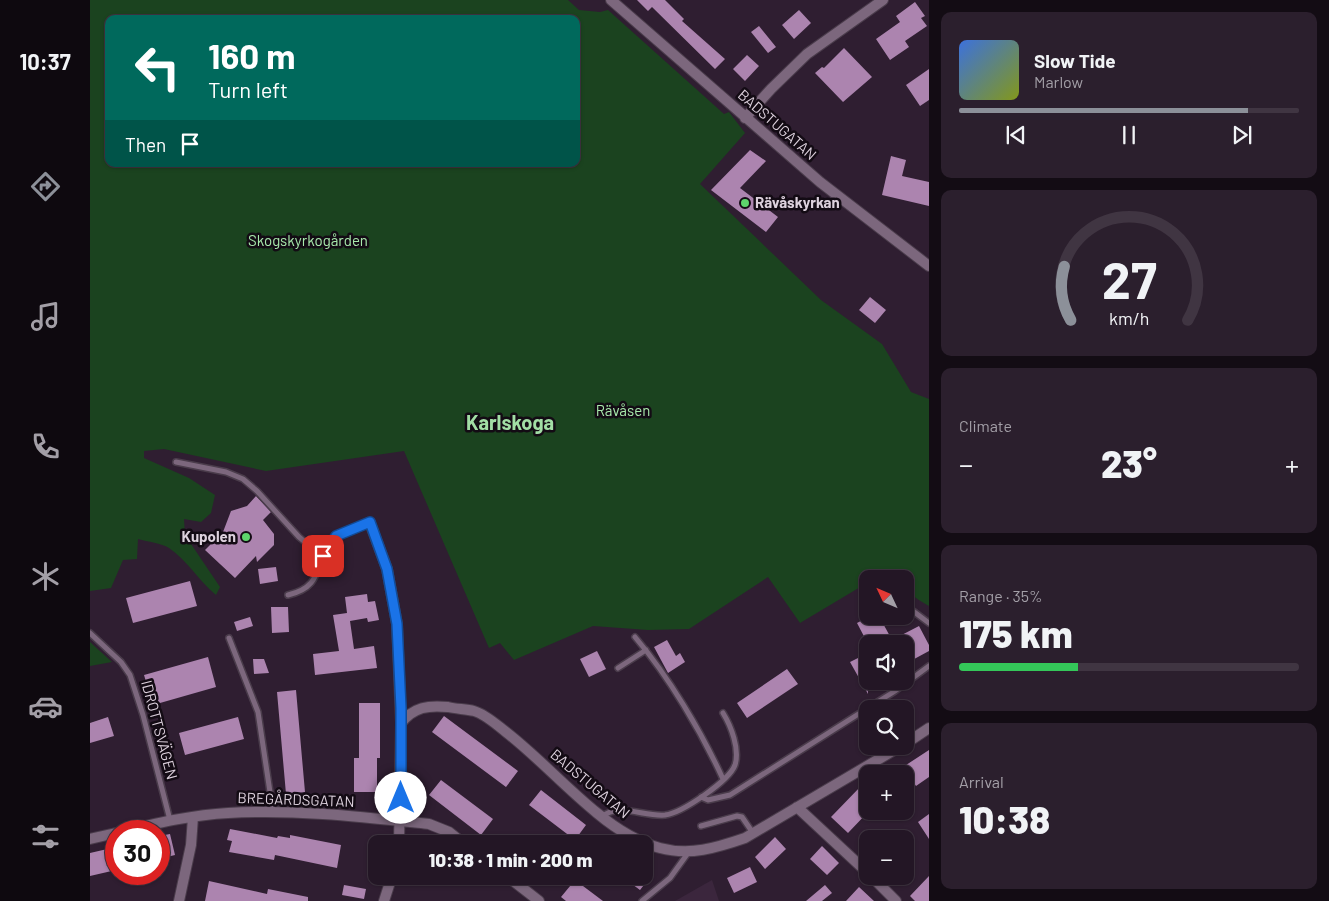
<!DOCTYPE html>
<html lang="en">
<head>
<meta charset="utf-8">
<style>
	body { margin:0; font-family:Barlow,sans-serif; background:#2b1f2d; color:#f1f3f6; height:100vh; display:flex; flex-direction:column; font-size:19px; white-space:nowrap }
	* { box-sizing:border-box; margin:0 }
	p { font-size:16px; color:#a39fa7 }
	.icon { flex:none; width:28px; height:28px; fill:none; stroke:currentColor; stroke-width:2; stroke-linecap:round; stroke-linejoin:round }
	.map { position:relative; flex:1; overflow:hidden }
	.panel { display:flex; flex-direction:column; gap:12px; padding:12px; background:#130c14; width:400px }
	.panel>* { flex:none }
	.banner { position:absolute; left:15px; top:15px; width:475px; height:152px; border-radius:10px; box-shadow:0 1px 4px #0004,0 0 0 1px #403542; background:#00695c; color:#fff; overflow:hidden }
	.needle { width:32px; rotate:314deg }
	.buttons { position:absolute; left:769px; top:570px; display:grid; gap:10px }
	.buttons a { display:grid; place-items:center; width:55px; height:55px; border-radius:10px; background:#231625; box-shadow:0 1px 4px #0004,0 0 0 1px #403542; font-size:25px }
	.speed { position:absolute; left:15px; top:820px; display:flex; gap:10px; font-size:25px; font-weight:700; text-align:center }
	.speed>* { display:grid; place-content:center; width:65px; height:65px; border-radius:50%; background:#231625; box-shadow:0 1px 4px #0004,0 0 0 1px #403542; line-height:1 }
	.speed .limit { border:8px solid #d22; background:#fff; color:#111 }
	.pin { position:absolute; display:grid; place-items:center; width:42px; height:42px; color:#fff; margin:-21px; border-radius:10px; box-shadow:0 2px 8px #0006 }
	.me { position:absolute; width:55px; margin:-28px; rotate:0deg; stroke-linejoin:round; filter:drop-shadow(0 0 4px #0008) }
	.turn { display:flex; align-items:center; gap:18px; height:105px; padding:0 20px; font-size:22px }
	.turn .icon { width:65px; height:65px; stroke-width:2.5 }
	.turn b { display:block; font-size:35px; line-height:42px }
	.then { display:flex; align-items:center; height:48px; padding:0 20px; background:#0003; gap:10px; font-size:19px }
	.big { font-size:38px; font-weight:800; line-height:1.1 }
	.panel .widget { flex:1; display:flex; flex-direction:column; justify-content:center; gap:8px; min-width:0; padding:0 18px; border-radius:10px; background:#2b1f2d }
	.panel .dial { align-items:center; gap:0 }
	.dial svg { height:130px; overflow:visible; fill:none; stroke:#403542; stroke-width:7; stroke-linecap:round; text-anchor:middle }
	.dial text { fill:#f1f3f6; stroke:none }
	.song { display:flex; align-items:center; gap:15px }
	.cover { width:60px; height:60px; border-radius:8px; background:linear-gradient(135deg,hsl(220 70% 55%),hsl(70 70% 35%)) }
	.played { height:5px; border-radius:2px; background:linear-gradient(90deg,#8c9099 85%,#403542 85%) }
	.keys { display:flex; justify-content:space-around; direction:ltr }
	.heat { display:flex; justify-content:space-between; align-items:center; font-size:28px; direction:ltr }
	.charge { height:8px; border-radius:4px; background:linear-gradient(90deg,#34c759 35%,#403542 0) }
	.trip { position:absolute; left:278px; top:835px; width:285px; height:50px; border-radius:10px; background:#231625; box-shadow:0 1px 4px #0004,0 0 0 1px #403542; font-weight:800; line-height:50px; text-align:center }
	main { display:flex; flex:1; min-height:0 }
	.dock { display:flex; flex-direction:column; width:90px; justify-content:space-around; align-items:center; background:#0e090f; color:#a39fa7 }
	.dock .icon { width:35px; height:35px }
	.dock .active { color:#8c9099 }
	.dock b { font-size:22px; color:#f1f3f6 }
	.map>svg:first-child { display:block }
	.built { fill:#3b263d }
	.green { fill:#1b431f; fill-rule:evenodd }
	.building { fill:#ac84af }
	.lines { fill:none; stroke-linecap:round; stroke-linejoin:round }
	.lane-casing { stroke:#4a3c4b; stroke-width:8 }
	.street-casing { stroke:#4a3c4b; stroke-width:12 }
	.lane { stroke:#7c677d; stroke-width:5 }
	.street { stroke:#7c677d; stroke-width:10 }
	.route-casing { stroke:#114b97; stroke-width:12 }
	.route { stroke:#1a73e8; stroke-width:9 }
	.poi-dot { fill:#5ed56c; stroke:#130b14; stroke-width:2 }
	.labels { text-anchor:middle; stroke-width:5; stroke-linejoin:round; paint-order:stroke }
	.street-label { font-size:15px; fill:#ddd1dd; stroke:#130b14 }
	.poi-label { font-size:15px; font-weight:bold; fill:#ddd1dd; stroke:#130b14; text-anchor:start }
	.park-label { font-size:15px; fill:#a8eaac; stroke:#130b14 }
	.district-label { font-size:20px; font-weight:bold; fill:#a2dea5; stroke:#130b14 }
</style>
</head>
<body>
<main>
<nav class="dock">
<b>10:37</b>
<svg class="icon active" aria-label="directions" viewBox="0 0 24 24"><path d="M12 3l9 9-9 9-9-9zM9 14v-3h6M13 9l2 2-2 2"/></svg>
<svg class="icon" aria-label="music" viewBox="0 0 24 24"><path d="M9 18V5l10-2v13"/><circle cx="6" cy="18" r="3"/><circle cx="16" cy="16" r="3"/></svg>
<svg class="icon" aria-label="phone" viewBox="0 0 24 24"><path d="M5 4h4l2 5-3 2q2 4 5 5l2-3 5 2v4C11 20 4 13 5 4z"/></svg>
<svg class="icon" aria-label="climate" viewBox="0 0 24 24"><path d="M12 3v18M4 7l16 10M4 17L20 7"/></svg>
<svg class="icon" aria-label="car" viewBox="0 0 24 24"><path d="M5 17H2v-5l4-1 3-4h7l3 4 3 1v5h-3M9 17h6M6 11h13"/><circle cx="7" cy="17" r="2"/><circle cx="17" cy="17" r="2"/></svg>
<svg class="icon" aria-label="filters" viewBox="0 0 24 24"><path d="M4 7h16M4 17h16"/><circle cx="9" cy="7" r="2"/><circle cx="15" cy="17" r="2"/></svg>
</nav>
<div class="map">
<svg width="839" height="901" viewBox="0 0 839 901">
	<rect width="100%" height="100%" fill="#2f1e31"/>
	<!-- built -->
	<path class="built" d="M622 880 629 901H585Z"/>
	<!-- green -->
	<path class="green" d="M0 0H478L489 10 510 12 518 10 634 114 639 112 655 133 610 184 731 300 792 344 821 392 839 399V606C828 599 815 594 815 579H809L799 571 786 579H778L777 583 710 623 678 577 599 629 558 630 503 626 424 660 410 643 399 648 314 451 176 471 74 449 54 451V458L99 478 125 495 121 513 111 522 94 519 95 535 130 587 126 595C109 581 97 560 79 548 71 543 58 542 48 539L47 559 33 560 21 588 0 591ZM19 19H486V164H19Z
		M0 642 22 662 0 666Z"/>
	<!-- building -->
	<path class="building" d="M547 0H575L594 19 592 21 635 59 625 69 562 7 558 11Z
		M825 2 835 16 831 18 837 26 815 41 819 47 800 60 786 39 810 22 806 16Z
		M709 10 721 23 704 39 692 25Z
		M669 26 686 47 678 53 661 32Z
		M754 48 782 77 753 102 725 73 732 67 734 68Z
		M657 55 669 66 655 81 643 69Z
		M839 69V100L830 106 816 85Z
		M660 150 676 161 650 188 688 217 676 232 621 190Z
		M801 156 816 160 812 176 839 182V206L792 195Z
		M780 297 796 310 785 323 769 310Z
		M166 496 181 512 173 520 184 534V545L167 562 166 556 145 578 115 550 133 532 141 511 157 506Z
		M186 567 188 581 170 584 168 569Z
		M100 581 107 606 43 623 36 598Z
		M277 594 278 602 285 601 289 620 278 622 277 618 260 621 264 649 284 646 287 668 225 675 223 654 249 651 243 615 257 613 255 597Z
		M181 607H198L199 632 182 633Z
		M780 616H789L802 640 829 626 839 645V651L815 664V644H778L767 623Z
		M160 617 163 626 147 631 144 622Z
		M577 640 586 656 590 653 595 662 578 673 564 647Z
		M507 651 516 669 499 677 490 659Z
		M778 653V694L760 662Z
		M118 657 126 687 63 705 54 675Z
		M163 659H174L179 673 164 674Z
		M697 669 708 684 657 718 647 703Z
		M206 690 215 792 196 794 187 692Z
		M269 703H290V758H287V792H264V758H269Z
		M354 716 428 771 416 787 342 732Z
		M18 717 24 736 0 743V723Z
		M148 717 154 739 95 755 89 733Z
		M839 750V777L826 786 813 767Z
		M351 780 403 819 391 835 339 795Z
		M772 785 778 790V812L758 833 741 817Z
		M451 790 496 825 485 840 439 805Z
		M839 814V839L828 822Z
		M140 829 187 838 188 836 200 838V835L251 845 247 868 185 855 184 860 139 852 142 841 137 840Z
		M80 834 85 855 69 859V836Z
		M685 837 696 849 675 869 665 857Z
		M732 846 749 863 737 875 720 859Z
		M26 847V870L0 876V853Z
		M660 867 667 882 644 893 637 878Z
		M531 876H561L550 890Z
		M839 876V901H825L820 896Z
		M485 880 513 901H476L471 897Z
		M119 881 177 894 178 889 218 897V901H115Z
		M254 885 276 889 274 899 252 895Z
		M735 885 742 893 732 901H716Z
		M769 887 784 901H756Z"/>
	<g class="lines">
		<defs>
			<path id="lane" d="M86 462 136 472 153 479 167 491 209 537 233 557
				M198 595C237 586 222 560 244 538 253 529 268 527 280 523
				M815 605 839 623
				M0 633 31 662 40 675 53 715 80 820
				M545 637C579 677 611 731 633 779
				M139 638 168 712 183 812
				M528 668 556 650
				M611 797 618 800 640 795 805 691 839 666
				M512 817C528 802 554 817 575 815 592 813 639 781 645 765 650 749 641 726 633 713
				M611 826 647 816 652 817 663 833
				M552 901 580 878 598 853"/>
			<path id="street" d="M521 0 730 182 839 266
				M655 118 681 89 717 54 793 0
				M280 523 297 569 307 624 311 723 309 844
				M311 723C324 707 338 705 358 707 366 709 376 709 384 711 395 714 407 725 416 732 448 757 475 787 507 813 525 828 547 842 570 848 600 856 626 848 655 838L811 746
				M815 744 839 728
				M707 807 778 873
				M33 831C68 823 102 815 138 813 204 809 273 817 339 824L359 832 374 844
				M0 839 26 833
				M417 876 449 901
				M781 876 806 901
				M89 901 101 845 103 817
				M294 901 302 876"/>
		</defs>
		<!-- lane casing -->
		<use href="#lane" class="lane-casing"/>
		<!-- street casing -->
		<use href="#street" class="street-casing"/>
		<!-- lane -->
		<use href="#lane" class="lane"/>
		<!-- street -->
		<use href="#street" class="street"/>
	</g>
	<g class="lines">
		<defs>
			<path id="route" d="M233 556 246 536 280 522 297 569 307 624 311 708V798"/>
		</defs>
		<!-- route casing -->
		<use href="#route" class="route-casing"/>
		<!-- route -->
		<use href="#route" class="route"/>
	</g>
	<!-- markers -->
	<g class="poi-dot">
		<circle cx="655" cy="203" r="5"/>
		<circle cx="156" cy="537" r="5"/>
	</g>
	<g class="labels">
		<!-- street labels -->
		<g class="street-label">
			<text transform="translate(687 125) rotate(41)" y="5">BADSTUGATAN</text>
			<text transform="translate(69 730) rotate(75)" y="5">IDROTTSVÄGEN</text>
			<text transform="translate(500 784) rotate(40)" y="5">BADSTUGATAN</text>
			<text transform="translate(206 800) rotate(2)" y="5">BREGÅRDSGATAN</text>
		</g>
		<!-- poi labels -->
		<g class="poi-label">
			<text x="665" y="208">Rävåskyrkan</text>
			<text x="146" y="542" text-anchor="end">Kupolen</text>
		</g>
		<!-- park labels -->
		<g class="park-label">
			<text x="218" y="246">Skogskyrkogården</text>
			<text x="533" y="416">Rävåsen</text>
		</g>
		<!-- district labels -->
		<g class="district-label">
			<text x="420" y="430">Karlskoga</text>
		</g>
	</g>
</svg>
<div class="buttons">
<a><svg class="needle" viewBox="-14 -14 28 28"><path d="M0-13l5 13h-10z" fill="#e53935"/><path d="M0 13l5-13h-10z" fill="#a39fa7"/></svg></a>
<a><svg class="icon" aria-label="sound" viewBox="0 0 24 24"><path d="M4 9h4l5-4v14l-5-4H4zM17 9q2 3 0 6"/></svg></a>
<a><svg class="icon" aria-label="search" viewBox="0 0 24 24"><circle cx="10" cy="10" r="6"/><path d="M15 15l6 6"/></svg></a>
<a>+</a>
<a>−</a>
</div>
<div class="speed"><div class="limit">30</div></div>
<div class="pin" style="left:233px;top:556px;background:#d93025"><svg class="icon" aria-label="arrive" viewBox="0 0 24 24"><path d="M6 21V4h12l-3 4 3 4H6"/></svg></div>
<svg class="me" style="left:311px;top:798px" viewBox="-20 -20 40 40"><circle r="19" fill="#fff"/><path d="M0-13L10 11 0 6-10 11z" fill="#1a73e8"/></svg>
<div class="trip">10:38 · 1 min · 200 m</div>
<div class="banner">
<div class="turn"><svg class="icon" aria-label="left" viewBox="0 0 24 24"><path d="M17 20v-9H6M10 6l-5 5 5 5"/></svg><div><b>160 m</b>Turn left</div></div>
<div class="then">Then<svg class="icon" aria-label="arrive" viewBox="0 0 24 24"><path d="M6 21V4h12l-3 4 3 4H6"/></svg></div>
</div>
</div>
<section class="panel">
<div class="widget">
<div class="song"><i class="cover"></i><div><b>Slow Tide</b><p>Marlow</p></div></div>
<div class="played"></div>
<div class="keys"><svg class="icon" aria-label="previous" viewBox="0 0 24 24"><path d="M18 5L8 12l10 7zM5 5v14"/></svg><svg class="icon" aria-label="pause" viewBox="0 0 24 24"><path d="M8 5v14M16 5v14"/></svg><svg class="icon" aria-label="next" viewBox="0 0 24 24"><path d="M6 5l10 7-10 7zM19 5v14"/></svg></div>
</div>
<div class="widget dial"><svg viewBox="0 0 100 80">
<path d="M14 69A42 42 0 1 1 86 69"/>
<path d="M14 69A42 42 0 0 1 10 36" stroke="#8c9099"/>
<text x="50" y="56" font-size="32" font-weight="700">27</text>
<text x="50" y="72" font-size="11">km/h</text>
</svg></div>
<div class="widget"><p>Climate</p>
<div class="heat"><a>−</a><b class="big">23°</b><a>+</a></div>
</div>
<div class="widget"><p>Range · 35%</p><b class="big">175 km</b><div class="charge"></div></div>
<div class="widget"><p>Arrival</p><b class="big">10:38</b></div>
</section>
</main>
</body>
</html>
